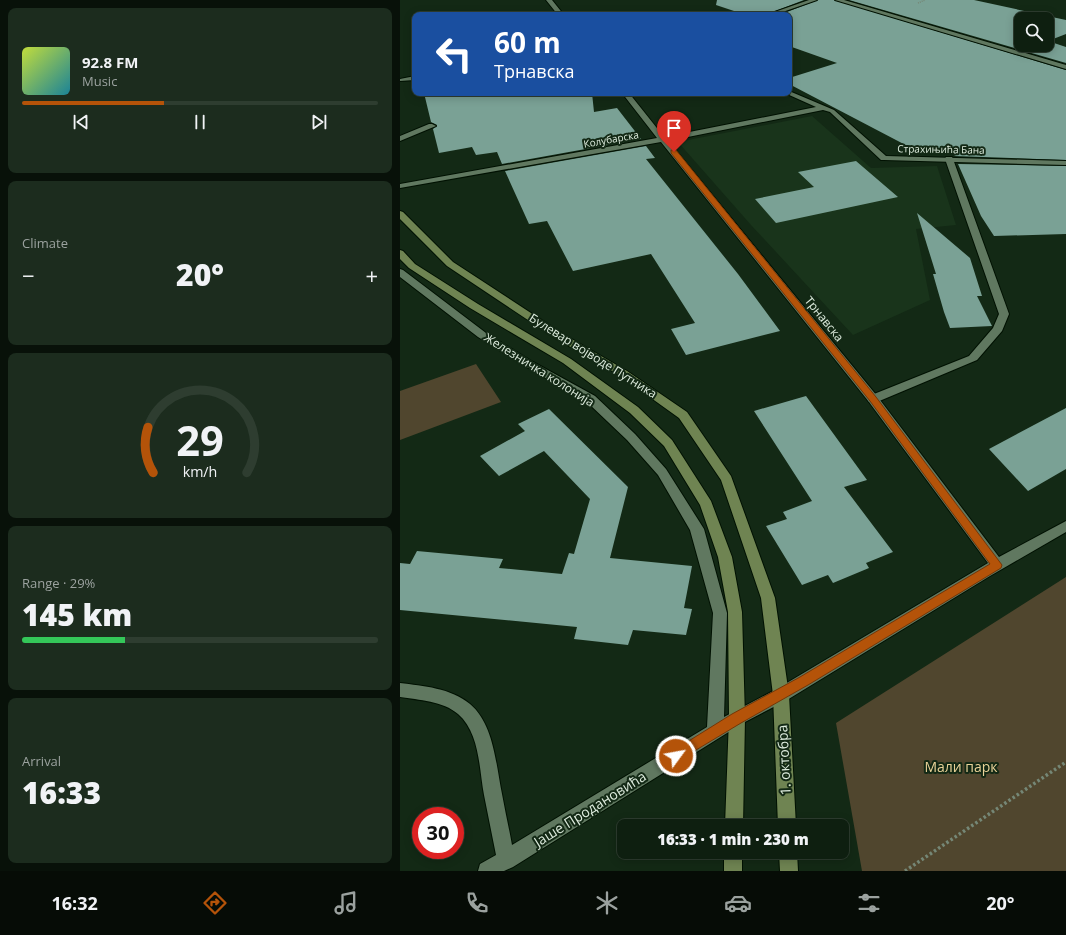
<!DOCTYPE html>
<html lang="en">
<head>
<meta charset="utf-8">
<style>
	body { margin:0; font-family:"Open Sans",sans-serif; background:#1c2c1e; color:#f1f3f6; height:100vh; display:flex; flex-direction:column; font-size:15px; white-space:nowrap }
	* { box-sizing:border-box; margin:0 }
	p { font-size:13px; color:#9ba29f }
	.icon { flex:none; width:22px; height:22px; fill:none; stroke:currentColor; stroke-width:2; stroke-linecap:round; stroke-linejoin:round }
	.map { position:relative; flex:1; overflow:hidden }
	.details { display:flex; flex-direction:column; gap:8px; padding:8px; background:#081109; width:400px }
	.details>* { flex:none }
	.hud { position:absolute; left:12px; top:12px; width:380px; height:84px; border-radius:8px; box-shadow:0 2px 10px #0003,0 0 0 1px #2e3d30; background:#1a4fa0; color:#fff; overflow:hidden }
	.tools { position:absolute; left:614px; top:12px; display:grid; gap:8px }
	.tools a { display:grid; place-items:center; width:40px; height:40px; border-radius:8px; background:#0e1f10; box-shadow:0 2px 10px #0003,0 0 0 1px #2e3d30; font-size:20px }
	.speed { position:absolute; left:12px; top:807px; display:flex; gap:8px; font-size:20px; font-weight:700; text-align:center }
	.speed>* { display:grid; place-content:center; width:52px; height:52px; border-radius:50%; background:#0e1f10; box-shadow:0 2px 10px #0003,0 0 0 1px #2e3d30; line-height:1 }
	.speed .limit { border:6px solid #d22; background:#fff; color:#111 }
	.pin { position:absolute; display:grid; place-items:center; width:34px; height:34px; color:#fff; margin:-41px -17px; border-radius:50% 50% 50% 0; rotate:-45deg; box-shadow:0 0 4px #0007 }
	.pin .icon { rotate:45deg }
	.me { position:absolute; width:44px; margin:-22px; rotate:58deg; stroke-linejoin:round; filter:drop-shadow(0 0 3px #0008) }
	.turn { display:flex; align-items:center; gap:14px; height:84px; padding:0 16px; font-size:18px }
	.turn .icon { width:52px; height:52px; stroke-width:2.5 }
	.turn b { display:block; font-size:28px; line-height:34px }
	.big { font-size:30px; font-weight:800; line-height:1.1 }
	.details .tile { flex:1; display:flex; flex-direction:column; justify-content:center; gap:6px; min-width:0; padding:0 14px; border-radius:8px; background:#1c2c1e }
	.details .dial { align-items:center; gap:0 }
	.dial svg { height:104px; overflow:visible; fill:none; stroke:#2e3d30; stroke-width:7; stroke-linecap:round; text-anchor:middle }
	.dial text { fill:#f1f3f6; stroke:none }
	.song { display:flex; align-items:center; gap:12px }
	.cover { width:48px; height:48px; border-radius:6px; background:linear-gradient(135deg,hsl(70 70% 55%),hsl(190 70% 35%)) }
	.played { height:4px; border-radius:2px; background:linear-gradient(90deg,#b45309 40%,#2e3d30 40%) }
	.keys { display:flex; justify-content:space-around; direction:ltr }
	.heat { display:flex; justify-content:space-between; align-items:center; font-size:22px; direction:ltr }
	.charge { height:6px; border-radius:3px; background:linear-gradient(90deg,#34c759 29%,#2e3d30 0) }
	.trip { position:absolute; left:217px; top:819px; width:232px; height:40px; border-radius:8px; background:#0e1f10; box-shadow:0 2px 10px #0003,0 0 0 1px #2e3d30; font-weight:800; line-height:40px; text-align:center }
	.tabs { display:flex; height:64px; justify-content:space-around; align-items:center; background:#060c06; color:#9ba29f }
	.tabs .icon { width:28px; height:28px }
	.tabs .active { color:#b45309 }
	.tabs b { font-size:18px; color:#f1f3f6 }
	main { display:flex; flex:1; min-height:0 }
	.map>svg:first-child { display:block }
	.built { fill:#19341b }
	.green { fill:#50462e }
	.building { fill:#7aa195; fill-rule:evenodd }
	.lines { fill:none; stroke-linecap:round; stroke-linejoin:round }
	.service-casing { stroke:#011102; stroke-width:2 }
	.minor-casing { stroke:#011102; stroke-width:2 }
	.tertiary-casing { stroke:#011102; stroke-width:2 }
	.secondary-casing { stroke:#011102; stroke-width:2 }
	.path-far1 { stroke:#758776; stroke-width:1.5; stroke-dasharray:1 1; stroke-linecap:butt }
	.path { stroke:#758776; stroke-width:3.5; stroke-dasharray:2.5 2.5; stroke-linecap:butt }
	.service { fill:#607860; fill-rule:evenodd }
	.minor { fill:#607860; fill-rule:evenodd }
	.tertiary { fill:#607860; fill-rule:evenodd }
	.secondary { fill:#6f8452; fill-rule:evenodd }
	.route { fill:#b45309; stroke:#753606 }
	.labels { text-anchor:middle; stroke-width:4; stroke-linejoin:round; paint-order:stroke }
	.far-street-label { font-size:10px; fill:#deecde; stroke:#132915 }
	.street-label { font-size:12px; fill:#deecde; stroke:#132915 }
	.near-street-label { font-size:14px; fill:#deecde; stroke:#132915 }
	.near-park-label { font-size:14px; fill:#e9d298; stroke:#132915 }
</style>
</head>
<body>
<main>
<section class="details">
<div class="tile">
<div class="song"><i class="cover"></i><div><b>92.8 FM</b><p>Music</p></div></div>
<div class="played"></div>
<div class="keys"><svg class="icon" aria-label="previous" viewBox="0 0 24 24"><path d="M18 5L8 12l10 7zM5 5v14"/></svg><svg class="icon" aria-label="pause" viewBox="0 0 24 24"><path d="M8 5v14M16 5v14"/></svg><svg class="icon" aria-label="next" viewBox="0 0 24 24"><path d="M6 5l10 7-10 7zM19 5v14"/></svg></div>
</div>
<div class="tile"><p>Climate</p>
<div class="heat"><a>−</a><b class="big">20°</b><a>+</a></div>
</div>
<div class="tile dial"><svg viewBox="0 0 100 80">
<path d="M14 69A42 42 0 1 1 86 69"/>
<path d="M14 69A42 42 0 0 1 10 34" stroke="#b45309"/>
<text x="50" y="56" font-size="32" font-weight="700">29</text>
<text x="50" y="72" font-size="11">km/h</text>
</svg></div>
<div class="tile"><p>Range · 29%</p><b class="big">145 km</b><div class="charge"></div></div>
<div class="tile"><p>Arrival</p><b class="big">16:33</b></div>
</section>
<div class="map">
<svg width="666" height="871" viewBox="0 0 666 871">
	<rect width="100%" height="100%" fill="#132915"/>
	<!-- built -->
	<path class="built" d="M412 116 471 168 537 166 556 225 516 229 530 300 453 335 351 225 278 142Z"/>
	<!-- green -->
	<path class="green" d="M76 364 101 402 0 440V391Z
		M666 577V871H462L436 723Z"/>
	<!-- building -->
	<path class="building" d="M317 0H404L365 15H346L316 5Z
		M418 0H434L666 70V160L555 156 552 151H517L389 84V78L437 63 389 46V15H379Z
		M449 0H574L666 20V34L648 41 666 47V63ZM621 19H647V45H621Z
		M24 93H192L194 112 217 108 241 139 102 164 97 152 76 155 72 147 39 153 33 129 37 125 31 122Z
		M246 146 255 158 246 159 338 274 380 331 286 355 271 329 295 323 251 254 173 271 147 221 129 224 105 171Z
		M456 161 498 197 376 223 355 199 414 187 398 172Z
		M558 164 666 166V234L594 236 581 216Z
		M517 213 570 258 582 296H577L592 326 550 328 544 312 533 274H536Z
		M406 396 467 480 444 487 493 552 466 563 469 568 433 583 428 575 402 585 366 526 387 519 383 512 412 501 354 411Z
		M666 408V469L628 491 589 449Z
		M149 409 228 487 210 558 292 566 284 608 292 609 286 635 233 630 228 645 174 639 177 627 0 610V563L10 564 17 551 103 559 99 568 162 574 169 553 174 554 190 499 144 451 99 476 80 456 125 431 118 424Z"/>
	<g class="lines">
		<defs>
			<path id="service" d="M409 0H417L374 15H366Z
				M29 124H32L36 126 0 141V136Z
				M546 157H552L553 159 609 314 602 331 577 360 477 402H469L467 399 469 396 569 356 593 328 599 314 545 159Z"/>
			<path id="minor" d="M146 0H152L164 15H158Z
				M15 76V80L0 81V79Z
				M389 91 434 110 486 156 666 161V165L484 160H481L430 112 423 110 268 141 477 396 599 557 666 521V532L590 576 387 700 343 723 113 867 104 871H78L80 864 96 855C92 835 88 815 84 795 79 769 80 733 58 714 43 701 19 700 0 697V683C23 686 51 688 70 704 94 724 96 765 102 794 105 811 109 828 112 845L307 727 313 613 290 530 258 475 227 440 187 402 125 366 78 337 0 277V269L3 270 86 333 133 362 195 396 235 434 266 469 304 529 327 613 324 717 375 690 588 563 469 402 261 142 0 188V184L257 138 222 93H229L264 137 416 107 387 94 386 93H389Z"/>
			<path id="tertiary" d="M435 0H444L666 65V69Z"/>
			<path id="secondary" d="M0 211 3 212 53 262 163 334 227 371 287 412 331 476 375 598 389 695 396 826H378L373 695 361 598 321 480 279 418 219 375 155 338 47 266 0 219Z
				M0 250 3 251 15 264 78 304 171 359 238 407 272 440 311 501 332 557 342 612 345 718 343 826H325L329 718 328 612 318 557 300 505 264 446 230 413 163 363 70 308 9 268 0 259Z
				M324 852H342V871H324Z
				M379 852H397L398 871H380Z"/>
		</defs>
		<!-- service casing -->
		<use href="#service" class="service-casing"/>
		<!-- minor casing -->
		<use href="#minor" class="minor-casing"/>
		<!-- tertiary casing -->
		<use href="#tertiary" class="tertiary-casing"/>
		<!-- secondary casing -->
		<use href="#secondary" class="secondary-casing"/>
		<!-- path-far1 -->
		<path class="path-far1" d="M518 3 525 0"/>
		<!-- path -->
		<path class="path" d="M505 871 666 762"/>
		<!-- service -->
		<use href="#service" class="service"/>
		<!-- minor -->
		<use href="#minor" class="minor"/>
		<!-- tertiary -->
		<use href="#tertiary" class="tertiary"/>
		<!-- secondary -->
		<use href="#secondary" class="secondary"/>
	</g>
	<!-- route -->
	<path class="route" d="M271 150H276L476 397 602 565 601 568 408 685 341 723 276 762 271 761 269 756 271 752 332 714 400 677 590 564 470 401 271 153Z"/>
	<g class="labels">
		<!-- far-street labels -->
		<g class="far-street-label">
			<text transform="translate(211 139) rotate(-10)" y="4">Колубарска</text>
			<text transform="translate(541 149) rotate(1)" y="4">Страхињића Бана</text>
		</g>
		<!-- street labels -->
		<g class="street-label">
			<text transform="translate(424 319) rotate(51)" y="4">Трнавска</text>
			<text transform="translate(193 356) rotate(32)" y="4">Булевар војводе Путника</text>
			<text transform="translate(139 370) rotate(32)" y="4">Железничка колонија</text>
		</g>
		<!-- near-street labels -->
		<g class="near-street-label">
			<text transform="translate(384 760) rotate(-93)" y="5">1. октобра</text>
			<text transform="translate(190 809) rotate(-32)" y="5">Јаше Продановића</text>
		</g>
		<!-- near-park labels -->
		<g class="near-park-label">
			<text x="561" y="772">Мали парк</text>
		</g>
	</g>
</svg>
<div class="tools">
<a><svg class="icon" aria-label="search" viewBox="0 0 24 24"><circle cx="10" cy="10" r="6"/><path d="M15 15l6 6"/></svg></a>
</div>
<div class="speed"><div class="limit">30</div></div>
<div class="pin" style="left:274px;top:152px;background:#d93025"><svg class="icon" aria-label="arrive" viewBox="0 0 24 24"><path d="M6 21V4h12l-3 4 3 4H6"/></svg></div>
<svg class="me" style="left:276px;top:756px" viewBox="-20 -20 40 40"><circle r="17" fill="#b45309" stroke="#fff" stroke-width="3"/><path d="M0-11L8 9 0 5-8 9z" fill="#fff"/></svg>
<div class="trip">16:33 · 1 min · 230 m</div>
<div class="hud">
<div class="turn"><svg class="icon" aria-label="left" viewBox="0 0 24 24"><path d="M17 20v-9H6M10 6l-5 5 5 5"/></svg><div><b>60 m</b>Трнавска</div></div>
</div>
</div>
</main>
<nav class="tabs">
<b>16:32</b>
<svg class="icon active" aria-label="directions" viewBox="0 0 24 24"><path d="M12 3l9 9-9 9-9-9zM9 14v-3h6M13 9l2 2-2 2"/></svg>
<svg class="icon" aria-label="music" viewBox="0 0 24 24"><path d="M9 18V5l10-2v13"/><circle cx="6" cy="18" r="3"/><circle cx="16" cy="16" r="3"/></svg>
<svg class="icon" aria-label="phone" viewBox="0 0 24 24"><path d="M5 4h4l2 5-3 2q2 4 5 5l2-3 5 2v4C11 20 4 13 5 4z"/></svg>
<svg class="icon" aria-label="climate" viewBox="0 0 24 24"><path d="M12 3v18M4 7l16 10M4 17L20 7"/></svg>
<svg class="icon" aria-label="car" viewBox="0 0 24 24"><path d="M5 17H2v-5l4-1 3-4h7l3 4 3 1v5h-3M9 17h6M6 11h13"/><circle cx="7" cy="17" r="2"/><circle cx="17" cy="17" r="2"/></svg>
<svg class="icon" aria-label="filters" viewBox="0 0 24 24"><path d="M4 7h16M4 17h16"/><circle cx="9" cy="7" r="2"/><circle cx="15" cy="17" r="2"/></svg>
<b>20°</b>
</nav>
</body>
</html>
